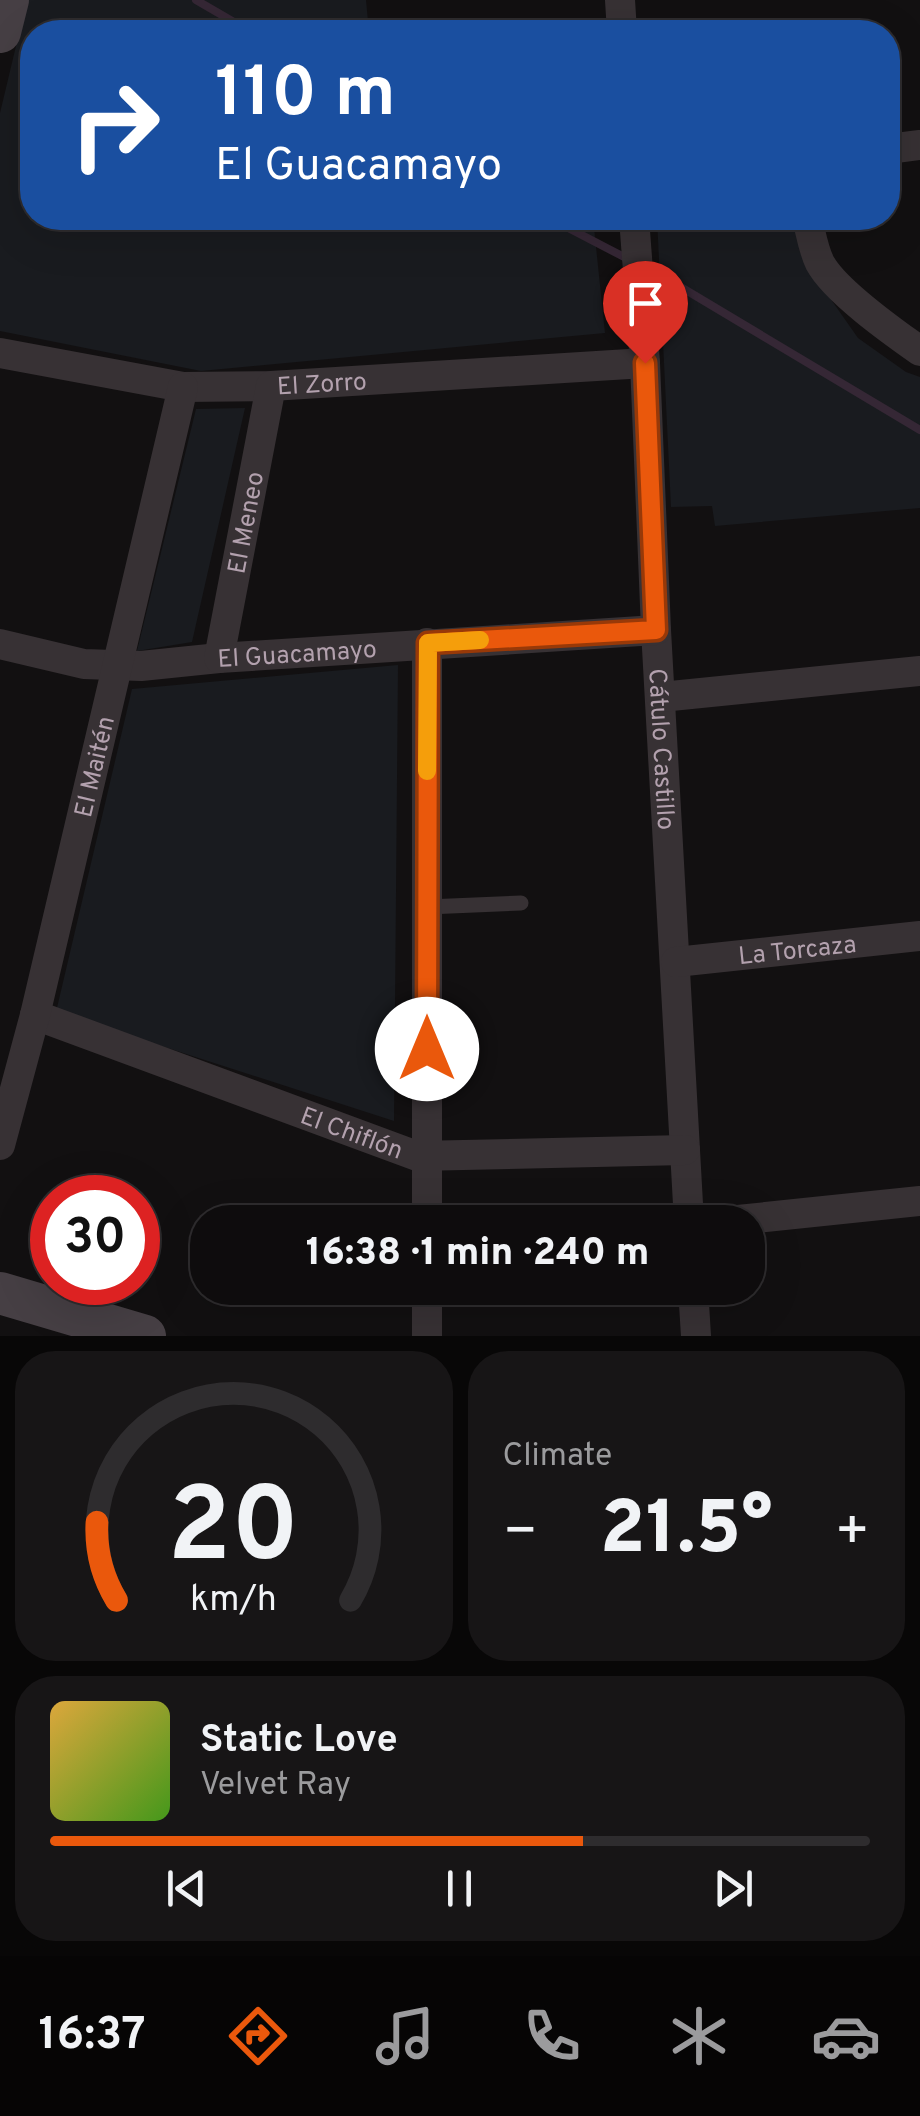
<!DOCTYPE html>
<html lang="en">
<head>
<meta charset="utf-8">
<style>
	body { margin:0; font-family:Overpass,sans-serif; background:#171516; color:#f1f3f6; height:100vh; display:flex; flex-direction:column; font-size:38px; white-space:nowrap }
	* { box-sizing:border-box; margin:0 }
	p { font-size:32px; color:#9b9b9d }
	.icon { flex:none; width:55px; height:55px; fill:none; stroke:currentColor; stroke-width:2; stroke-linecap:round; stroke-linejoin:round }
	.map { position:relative; height:1336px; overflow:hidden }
	.sheet { display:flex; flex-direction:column; gap:15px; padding:15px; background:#080707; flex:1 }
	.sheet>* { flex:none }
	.banner { position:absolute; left:20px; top:20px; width:880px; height:210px; border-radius:40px; box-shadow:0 10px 40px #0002,0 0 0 2px #2e2c2e; background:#1a4fa0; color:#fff; overflow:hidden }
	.speed { position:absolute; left:30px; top:1175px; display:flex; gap:20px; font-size:50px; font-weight:700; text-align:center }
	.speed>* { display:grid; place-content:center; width:130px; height:130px; border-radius:50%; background:#0e0c0d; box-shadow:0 10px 40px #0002,0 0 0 2px #2e2c2e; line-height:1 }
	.speed .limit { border:15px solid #d22; background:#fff; color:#111 }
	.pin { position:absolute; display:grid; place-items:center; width:85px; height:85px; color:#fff; margin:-102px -42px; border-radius:50% 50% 50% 0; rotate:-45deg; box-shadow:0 0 10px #0007 }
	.pin .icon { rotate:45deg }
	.me { position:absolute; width:110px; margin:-55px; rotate:0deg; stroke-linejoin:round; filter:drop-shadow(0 0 8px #0008) }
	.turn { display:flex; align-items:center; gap:35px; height:210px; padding:0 30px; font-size:45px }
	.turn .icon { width:130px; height:130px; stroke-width:2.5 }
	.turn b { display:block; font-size:70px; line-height:85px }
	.big { font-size:75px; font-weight:800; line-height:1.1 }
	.sheet .widget { flex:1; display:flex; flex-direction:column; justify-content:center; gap:15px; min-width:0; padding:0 35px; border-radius:40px; background:#171516 }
	.sheet .dial { align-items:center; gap:0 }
	.dial svg { height:260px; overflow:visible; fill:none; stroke:#2e2c2e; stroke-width:7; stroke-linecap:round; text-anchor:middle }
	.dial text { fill:#f1f3f6; stroke:none }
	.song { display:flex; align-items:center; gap:30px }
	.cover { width:120px; height:120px; border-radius:15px; background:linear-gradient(135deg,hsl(40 70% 55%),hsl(100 70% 35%)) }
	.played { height:10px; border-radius:5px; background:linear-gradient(90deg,#ea580c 65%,#2e2c2e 65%) }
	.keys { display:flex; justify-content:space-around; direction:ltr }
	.heat { display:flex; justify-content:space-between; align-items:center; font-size:55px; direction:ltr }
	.sheet .tiles { flex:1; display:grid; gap:15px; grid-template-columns:1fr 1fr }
	.widget:last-child { grid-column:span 2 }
	.trip { position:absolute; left:190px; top:1205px; width:575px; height:100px; border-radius:40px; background:#0e0c0d; box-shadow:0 10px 40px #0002,0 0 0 2px #2e2c2e; font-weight:800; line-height:100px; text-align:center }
	.menu { display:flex; height:160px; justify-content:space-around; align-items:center; background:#060505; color:#9b9b9d }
	.menu .icon { width:70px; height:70px }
	.menu .current { color:#ea580c }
	.menu b { font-size:45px; color:#f1f3f6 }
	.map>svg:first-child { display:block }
	.green { fill:#191b1f }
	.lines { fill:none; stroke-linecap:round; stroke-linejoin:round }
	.stream { stroke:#352735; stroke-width:8 }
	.lane { stroke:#373134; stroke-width:15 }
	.street { stroke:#373134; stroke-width:30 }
	.secondary { stroke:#463f44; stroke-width:42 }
	.route-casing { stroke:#983908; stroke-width:25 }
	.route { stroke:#ea580c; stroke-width:18 }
	.slow { stroke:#f59e0b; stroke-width:18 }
	.labels { text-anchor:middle; stroke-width:10; stroke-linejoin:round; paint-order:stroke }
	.street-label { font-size:25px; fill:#b3a1ae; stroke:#0c0b0c }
</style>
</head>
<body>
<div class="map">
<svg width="920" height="1336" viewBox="0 0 920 1336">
	<rect width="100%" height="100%" fill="#121011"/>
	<!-- green -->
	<path class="green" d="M27 0H366L369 32H32V218H593L605 333 201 371 0 331V113Z
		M657 218H791L811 271 858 338 906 372 920 377V508L715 526 712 506 671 507Z
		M245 408 192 642 137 651 196 409Z
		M398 665 394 1121 56 1012 132 689Z"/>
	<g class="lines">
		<!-- stream -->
		<path class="stream" d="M196 0 251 32
			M549 218 628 259
			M669 280 920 430"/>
		<!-- lane -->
		<path class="lane" d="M427 907 521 903"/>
		<!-- street -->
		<g class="street">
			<path d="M620 0 622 32"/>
			<path d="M888 149 920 145"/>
			<path id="s1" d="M634 218 645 363 656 630 689 1222"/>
			<path d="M807 218C811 233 813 249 820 263 835 291 893 332 920 351"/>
			<path id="s2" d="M0 353 183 387 271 386 645 363"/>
			<path id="s3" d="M0 644 84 664 141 666 219 658 656 630"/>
			<path id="s4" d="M219 658 271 386"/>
			<path d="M661 697 920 671"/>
			<path id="s5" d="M676 962 920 936"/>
			<path id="s6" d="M35 1015 417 1156 685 1150"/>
			<path id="s7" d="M0 1145 35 1015 183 387"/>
			<path d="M427 1222V643"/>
			<path d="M718 1222 920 1201"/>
			<path d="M693 1288 696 1336"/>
			<path d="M427 1336V1288"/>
		</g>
		<!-- secondary -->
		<path class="secondary" d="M0 32 8 0
			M0 1293 145 1336"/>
	</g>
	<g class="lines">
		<defs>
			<path id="route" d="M427 1049 428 643 656 630 645 363"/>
		</defs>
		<!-- route casing -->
		<use href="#route" class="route-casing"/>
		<!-- route -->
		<use href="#route" class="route"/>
		<!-- slow -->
		<path class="slow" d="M427 771 428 643 480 640"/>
	</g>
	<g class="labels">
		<!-- street labels -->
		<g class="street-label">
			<text dy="9" stroke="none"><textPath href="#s2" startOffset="325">El Zorro</textPath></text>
			<text dy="9" stroke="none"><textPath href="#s4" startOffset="138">El Meneo</textPath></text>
			<text dy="9" stroke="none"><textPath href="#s3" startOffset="300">El Guacamayo</textPath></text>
			<text dy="9" stroke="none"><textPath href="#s1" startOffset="532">Cátulo Castillo</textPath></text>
			<text dy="9" stroke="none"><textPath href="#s7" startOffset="390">El Maitén</textPath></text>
			<text dy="9" stroke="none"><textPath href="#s5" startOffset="122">La Torcaza</textPath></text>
			<text dy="9" stroke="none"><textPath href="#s6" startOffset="338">El Chiflón</textPath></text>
		</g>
	</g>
</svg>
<div class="speed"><div class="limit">30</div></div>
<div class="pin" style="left:645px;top:363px;background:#d93025"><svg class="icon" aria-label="arrive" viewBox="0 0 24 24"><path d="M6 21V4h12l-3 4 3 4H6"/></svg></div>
<svg class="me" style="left:427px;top:1049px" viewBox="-20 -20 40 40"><circle r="19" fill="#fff"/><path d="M0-13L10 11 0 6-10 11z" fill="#ea580c"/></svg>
<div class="trip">16:38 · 1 min · 240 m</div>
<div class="banner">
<div class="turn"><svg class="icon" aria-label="right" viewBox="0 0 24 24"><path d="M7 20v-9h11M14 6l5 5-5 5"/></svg><div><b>110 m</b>El Guacamayo</div></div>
</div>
</div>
<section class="sheet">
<div class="tiles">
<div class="widget dial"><svg viewBox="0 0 100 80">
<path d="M14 69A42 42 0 1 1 86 69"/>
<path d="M14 69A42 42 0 0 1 8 45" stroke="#ea580c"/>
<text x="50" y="56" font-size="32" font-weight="700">20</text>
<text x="50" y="72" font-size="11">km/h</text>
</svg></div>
<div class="widget"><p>Climate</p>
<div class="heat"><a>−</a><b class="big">21.5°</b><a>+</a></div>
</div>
<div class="widget">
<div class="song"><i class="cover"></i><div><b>Static Love</b><p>Velvet Ray</p></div></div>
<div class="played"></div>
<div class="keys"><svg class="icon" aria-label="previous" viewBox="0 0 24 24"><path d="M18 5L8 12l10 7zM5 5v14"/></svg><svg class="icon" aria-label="pause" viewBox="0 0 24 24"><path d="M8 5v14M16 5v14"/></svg><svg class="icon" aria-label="next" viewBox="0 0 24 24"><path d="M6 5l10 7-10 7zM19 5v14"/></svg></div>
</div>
</div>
</section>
<nav class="menu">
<b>16:37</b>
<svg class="icon current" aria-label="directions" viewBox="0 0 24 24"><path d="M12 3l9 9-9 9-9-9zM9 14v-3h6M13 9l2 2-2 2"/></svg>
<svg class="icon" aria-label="music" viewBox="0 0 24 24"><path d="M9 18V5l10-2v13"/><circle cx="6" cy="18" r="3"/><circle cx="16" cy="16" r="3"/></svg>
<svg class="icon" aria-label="phone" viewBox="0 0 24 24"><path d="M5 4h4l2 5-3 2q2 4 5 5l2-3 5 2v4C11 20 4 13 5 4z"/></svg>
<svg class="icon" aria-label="climate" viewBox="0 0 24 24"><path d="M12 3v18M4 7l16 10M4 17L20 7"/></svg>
<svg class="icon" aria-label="car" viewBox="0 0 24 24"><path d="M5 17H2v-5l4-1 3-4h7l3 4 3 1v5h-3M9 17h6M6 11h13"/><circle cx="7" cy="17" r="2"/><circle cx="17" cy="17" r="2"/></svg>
</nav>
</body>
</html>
